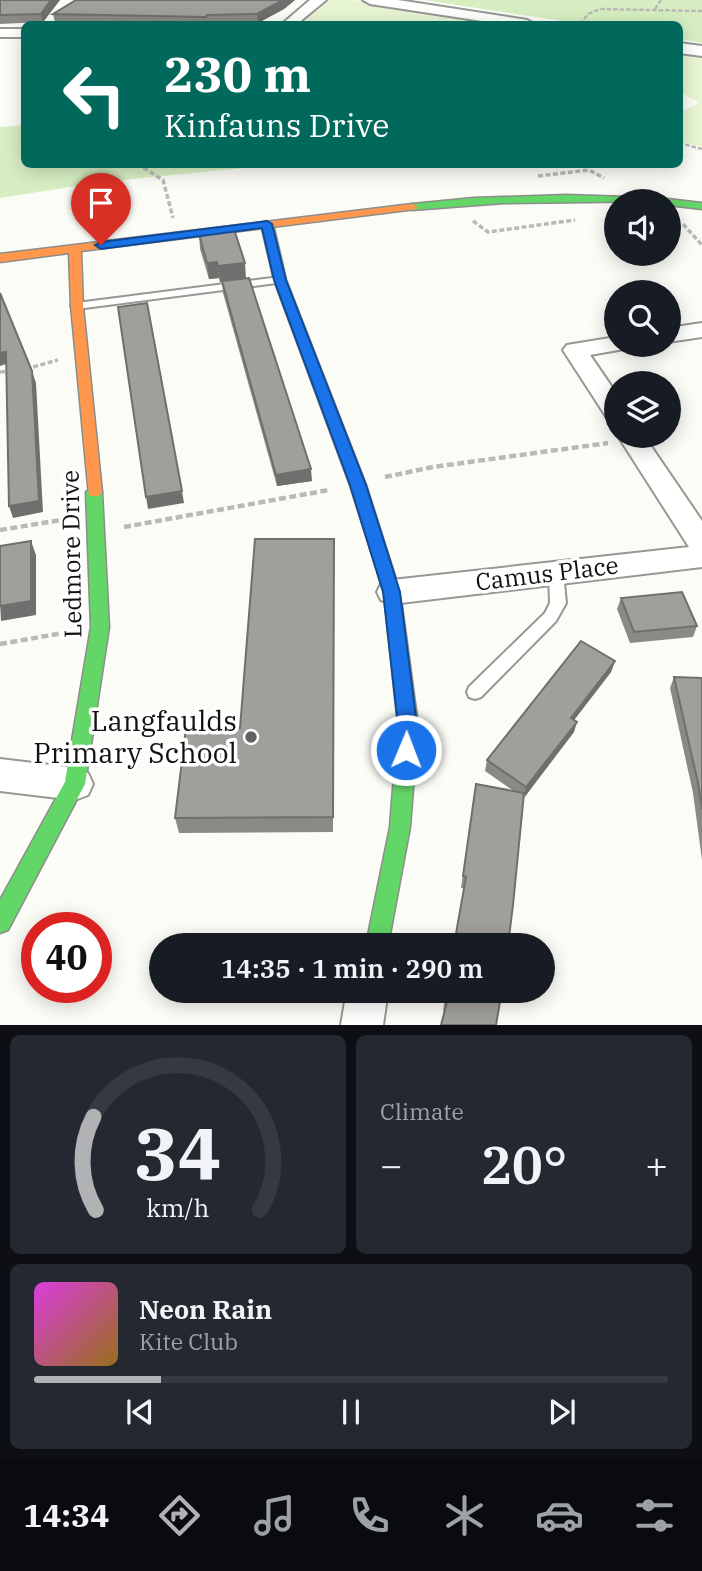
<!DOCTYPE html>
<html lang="en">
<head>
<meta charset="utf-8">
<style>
	body { margin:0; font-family:"IBM Plex Serif",serif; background:#242831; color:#f1f3f6; height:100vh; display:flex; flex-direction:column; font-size:26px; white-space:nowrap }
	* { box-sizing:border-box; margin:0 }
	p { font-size:23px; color:#9ea1a6 }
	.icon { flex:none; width:38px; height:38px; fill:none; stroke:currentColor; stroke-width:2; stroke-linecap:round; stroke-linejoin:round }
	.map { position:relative; height:1025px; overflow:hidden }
	.details { display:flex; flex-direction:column; gap:10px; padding:10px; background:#0d0f14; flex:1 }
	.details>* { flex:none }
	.top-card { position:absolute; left:21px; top:21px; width:662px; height:147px; border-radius:10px; box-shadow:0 4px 18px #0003; background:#00695c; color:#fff; overflow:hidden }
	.buttons { position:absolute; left:604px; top:189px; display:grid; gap:14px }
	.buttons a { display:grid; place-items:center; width:77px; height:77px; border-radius:50%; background:#171b24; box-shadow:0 4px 18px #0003; font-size:35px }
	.speed { position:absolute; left:21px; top:912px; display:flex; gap:14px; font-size:35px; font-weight:700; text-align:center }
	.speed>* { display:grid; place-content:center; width:91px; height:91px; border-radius:50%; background:#171b24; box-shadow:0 4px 18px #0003; line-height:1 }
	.speed .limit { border:10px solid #d22; background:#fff; color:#111 }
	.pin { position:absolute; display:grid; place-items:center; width:60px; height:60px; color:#fff; margin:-72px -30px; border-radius:50% 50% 50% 0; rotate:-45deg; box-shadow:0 0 7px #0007 }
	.pin .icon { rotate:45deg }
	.me { position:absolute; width:77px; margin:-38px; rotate:1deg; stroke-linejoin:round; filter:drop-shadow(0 0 5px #0008) }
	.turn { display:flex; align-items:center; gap:24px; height:147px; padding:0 28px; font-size:32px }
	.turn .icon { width:91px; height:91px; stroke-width:2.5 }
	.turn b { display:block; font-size:49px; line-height:60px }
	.big { font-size:52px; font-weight:600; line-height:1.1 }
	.details .widget { flex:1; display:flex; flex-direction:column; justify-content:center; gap:10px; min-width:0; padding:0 24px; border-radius:10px; background:#242831 }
	.details .dial { align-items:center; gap:0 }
	.dial svg { height:182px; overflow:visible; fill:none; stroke:#363941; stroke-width:7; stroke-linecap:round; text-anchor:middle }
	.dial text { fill:#f1f3f6; stroke:none }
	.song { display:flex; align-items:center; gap:21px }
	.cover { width:84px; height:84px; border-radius:10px; background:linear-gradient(135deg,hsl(300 70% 55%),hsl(40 70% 35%)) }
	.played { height:7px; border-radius:4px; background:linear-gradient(90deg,#b1b2b3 20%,#363941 20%) }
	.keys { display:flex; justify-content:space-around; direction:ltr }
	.heat { display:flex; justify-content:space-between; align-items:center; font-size:38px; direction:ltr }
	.details .tiles { flex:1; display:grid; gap:10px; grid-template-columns:1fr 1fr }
	.widget:last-child { grid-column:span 2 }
	.trip { position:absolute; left:149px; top:933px; width:406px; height:70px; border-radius:35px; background:#171b24; box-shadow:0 4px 18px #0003; font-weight:600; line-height:70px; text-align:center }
	.tabs { display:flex; height:112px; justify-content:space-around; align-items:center; background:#090b0e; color:#9ea1a6 }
	.tabs .icon { width:49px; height:49px }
	.tabs .active { color:#b1b2b3 }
	.tabs b { font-size:32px; color:#f1f3f6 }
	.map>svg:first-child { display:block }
	.green { fill:#e7f5d4 }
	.forest { fill:#d7eec2 }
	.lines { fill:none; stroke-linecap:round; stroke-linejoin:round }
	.lane-casing { stroke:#979795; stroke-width:4 }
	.street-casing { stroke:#979795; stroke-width:4 }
	.fast-casing { stroke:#8d8d8b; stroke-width:3 }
	.slow-casing { stroke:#8d8d8b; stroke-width:3 }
	.path-far2 { stroke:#b9b9b8; stroke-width:2.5; stroke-dasharray:4.5 2; stroke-linecap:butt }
	.path-far1 { stroke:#b9b9b8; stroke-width:3.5; stroke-dasharray:5 2.5; stroke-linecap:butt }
	.path { stroke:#b9b9b8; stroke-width:4.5; stroke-dasharray:7 3.5; stroke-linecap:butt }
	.lane { fill:#fffffe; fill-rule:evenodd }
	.street { fill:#fffffe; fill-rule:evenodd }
	.fast { fill:#63d668; fill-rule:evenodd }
	.slow { fill:#ff974d; fill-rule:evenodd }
	.wall { fill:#8a8986 }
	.shaded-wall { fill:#716f6d }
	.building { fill:#a19f9c; stroke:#716f6d; stroke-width:2 }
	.route { fill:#1a73e8; stroke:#114b97; stroke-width:2 }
	.poi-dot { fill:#636362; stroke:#fff; stroke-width:2.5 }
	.labels { text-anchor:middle; stroke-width:7; stroke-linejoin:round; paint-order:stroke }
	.street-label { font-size:24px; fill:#111; stroke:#fff }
	.near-poi-label { font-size:28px; fill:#111; stroke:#fff; text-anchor:end }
</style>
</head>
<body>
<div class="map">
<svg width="702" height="1025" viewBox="0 0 702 1025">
	<rect width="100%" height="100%" fill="#fcfcf7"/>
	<!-- green -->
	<path class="green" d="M326 0H353L512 24H296Z
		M679 50 702 54V147L679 141V113L699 103 679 91Z"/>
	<!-- forest -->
	<path class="forest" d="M424 0H702V43L679 39V24H583Z
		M24 125V164L274 165 102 182 0 198V127Z"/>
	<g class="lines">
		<defs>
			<path id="lane" d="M280 277 284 278V282L77 309 71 306 77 303Z
				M556 567 561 569 563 573 566 603 556 621 481 697 475 699 469 697 467 692 469 687 545 613 550 603 549 573 551 569Z"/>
			<path id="street" d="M310 0H326L297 24H282Z
				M363 0H398L527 20 534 24H502L370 4Z
				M0 29H24V37H0Z
				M679 43 702 46V56L679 53Z
				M702 323V337L668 342V328Z
				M616 337V345H627L624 349 590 355 616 393V420L607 418 563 350 567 345Z
				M618 436H644L702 521V567L392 604 381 600 377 592 381 584 392 580 689 547Z
				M0 759 75 768 88 773 93 784 88 795 75 800 0 791Z
				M347 990H388L383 1025H341Z"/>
			<path id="fast" d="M566 195 659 198 702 203V209L668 205V201L504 203 412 210 406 207 412 204 474 198Z
				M267 221 273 224 286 280 366 485 400 592 418 725 410 827 388 945H366L390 827 398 725 384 592 350 485 274 280 261 224Z
				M94 487 102 492 109 627 85 784 8 930 0 933V900L65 782 91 627 86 492Z"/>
			<path id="slow" d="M412 204 418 207 416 209 81 251 83 306 102 492 99 496H89L71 306 69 253 0 262V254Z"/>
		</defs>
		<!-- lane casing -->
		<use href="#lane" class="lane-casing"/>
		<!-- street casing -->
		<use href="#street" class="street-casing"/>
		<!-- fast casing -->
		<use href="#fast" class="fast-casing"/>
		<!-- slow casing -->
		<use href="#slow" class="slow-casing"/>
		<!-- path-far2 -->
		<path class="path-far2" d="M655 9 661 0
			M580 24 588 14 600 9 702 11
			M24 66V72
			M679 143 702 149"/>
		<!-- path-far1 -->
		<path class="path-far1" d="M137 164 163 180 173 218
			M538 176 589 170 604 178
			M473 221 488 232 575 220
			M683 224 702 245
			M26 369 58 360
			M0 372 10 371"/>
		<!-- path -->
		<path class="path" d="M385 477 433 467 608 443
			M124 527 329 490
			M0 530 67 519
			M0 644 69 632"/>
		<!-- lane -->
		<use href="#lane" class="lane"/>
		<!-- street -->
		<use href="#street" class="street"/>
		<!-- fast -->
		<use href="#fast" class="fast"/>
		<!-- slow -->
		<use href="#slow" class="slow"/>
	</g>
	<!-- wall -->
	<path class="wall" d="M0 0H60L43 22 0 24Z
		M76 0H295L284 9 258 23H208V24H136L55 22 53 14Z
		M199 234 246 278 312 481 277 486 223 293 222 282H220L219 278 209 279 200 249Z
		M334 539 333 832 179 833 175 818 240 728Z
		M621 598 697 626 693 637 630 643 617 609Z
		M615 661 611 672 574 720V732L523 797 464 888H461L474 796 515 792 485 771 487 760Z
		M674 677 702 678V860L693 793 670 688Z
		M446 990 496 1025 443 1011Z"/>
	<!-- shaded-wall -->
	<path class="shaded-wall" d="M51 0H60L43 22 41 14Z
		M283 0H295L284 9 258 23 257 14Z
		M217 262 219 278 209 279 207 263Z
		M245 263 246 279 220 282 218 266Z
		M6 352 9 363 0 366V353Z
		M32 371 36 383 43 512 13 518 9 506Z
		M311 469 312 481 277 486 276 475Z
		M182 491 184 503 148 509 146 497Z
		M31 541 36 555V615L1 621 0 603Z
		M615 661 611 672 568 728 571 718Z
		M577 722 574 732 524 798 526 787Z"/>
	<!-- building -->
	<path class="building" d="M0 0H51L41 14 0 15Z
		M76 0H283L257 14 207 15 206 17 53 14Z
		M234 229 245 263 218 266 217 262 207 263 199 234Z
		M249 278 311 469 276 475 222 281Z
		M0 293 32 371 39 501 9 506 6 352 0 353Z
		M147 303 182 491 146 497 118 307Z
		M255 539H334L333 817 175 818 186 728H240Z
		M31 541V601L0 606V546Z
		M682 592 697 626 634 632 621 598Z
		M581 641 615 661 571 718 577 722 526 787 487 760Z
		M674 677 702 678V809L698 783Z
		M476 784 524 793 513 905 508 945H454L466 877 463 876Z
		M446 990H502L496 1025H441L447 1002 445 1001Z"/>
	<!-- route -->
	<path class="route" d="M267 221 272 224 286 280 366 485 400 592 417 725 413 756 406 759 399 756 396 750 398 725 383 592 350 485 274 280 262 228 101 249 95 245 101 242Z"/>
	<!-- markers -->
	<circle class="poi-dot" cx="251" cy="737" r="7"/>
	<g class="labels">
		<!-- street labels -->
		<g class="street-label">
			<text transform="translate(72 554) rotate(-91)" y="8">Ledmore Drive</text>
			<text transform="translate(547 574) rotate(-7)" y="8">Camus Place</text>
		</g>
		<!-- near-poi labels -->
		<g class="near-poi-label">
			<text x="237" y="731">Langfaulds<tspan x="237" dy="32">Primary School</tspan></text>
		</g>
	</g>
</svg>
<div class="buttons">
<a><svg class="icon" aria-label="sound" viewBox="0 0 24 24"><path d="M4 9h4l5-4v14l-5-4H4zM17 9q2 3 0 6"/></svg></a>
<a><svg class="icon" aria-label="search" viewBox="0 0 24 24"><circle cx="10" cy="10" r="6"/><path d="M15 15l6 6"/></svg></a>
<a><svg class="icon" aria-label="layers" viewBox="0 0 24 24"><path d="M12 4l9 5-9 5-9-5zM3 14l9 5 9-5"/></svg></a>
</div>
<div class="speed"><div class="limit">40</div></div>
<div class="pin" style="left:101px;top:245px;background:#d93025"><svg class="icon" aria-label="arrive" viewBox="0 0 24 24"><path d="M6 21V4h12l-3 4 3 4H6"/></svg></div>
<svg class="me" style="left:406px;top:750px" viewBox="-20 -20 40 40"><circle r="17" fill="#1a73e8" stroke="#fff" stroke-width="3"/><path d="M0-11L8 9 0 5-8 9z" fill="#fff"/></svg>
<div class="trip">14:35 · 1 min · 290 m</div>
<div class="top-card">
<div class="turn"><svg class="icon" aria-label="left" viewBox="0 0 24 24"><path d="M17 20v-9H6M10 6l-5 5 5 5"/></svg><div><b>230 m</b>Kinfauns Drive</div></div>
</div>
</div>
<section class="details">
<div class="tiles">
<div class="widget dial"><svg viewBox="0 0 100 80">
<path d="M14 69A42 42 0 1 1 86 69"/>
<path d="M14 69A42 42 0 0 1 13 28" stroke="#b1b2b3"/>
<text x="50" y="56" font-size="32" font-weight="700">34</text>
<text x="50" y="72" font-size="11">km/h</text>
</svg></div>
<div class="widget"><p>Climate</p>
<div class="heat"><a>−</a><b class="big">20°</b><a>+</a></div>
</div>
<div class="widget">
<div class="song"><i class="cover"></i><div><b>Neon Rain</b><p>Kite Club</p></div></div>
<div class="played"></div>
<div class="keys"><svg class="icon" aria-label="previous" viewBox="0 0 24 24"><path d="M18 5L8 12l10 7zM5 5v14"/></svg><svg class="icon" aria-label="pause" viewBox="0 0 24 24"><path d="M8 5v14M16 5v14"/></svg><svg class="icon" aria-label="next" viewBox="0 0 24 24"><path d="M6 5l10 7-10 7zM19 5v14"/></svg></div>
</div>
</div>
</section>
<nav class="tabs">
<b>14:34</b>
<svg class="icon active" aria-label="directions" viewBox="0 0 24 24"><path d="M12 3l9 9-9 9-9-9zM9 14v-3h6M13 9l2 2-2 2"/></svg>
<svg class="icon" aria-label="music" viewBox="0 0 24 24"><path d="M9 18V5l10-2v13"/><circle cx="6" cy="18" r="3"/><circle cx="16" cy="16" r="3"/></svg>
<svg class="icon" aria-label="phone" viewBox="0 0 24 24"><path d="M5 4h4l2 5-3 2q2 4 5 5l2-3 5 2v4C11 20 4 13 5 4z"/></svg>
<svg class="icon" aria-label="climate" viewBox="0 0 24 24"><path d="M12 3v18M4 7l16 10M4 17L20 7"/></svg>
<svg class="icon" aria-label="car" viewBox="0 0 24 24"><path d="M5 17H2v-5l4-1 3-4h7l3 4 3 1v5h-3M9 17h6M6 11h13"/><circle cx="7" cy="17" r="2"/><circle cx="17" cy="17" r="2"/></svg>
<svg class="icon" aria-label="filters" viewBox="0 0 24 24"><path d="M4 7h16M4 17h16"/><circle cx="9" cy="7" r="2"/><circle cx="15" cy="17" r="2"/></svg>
</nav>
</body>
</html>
